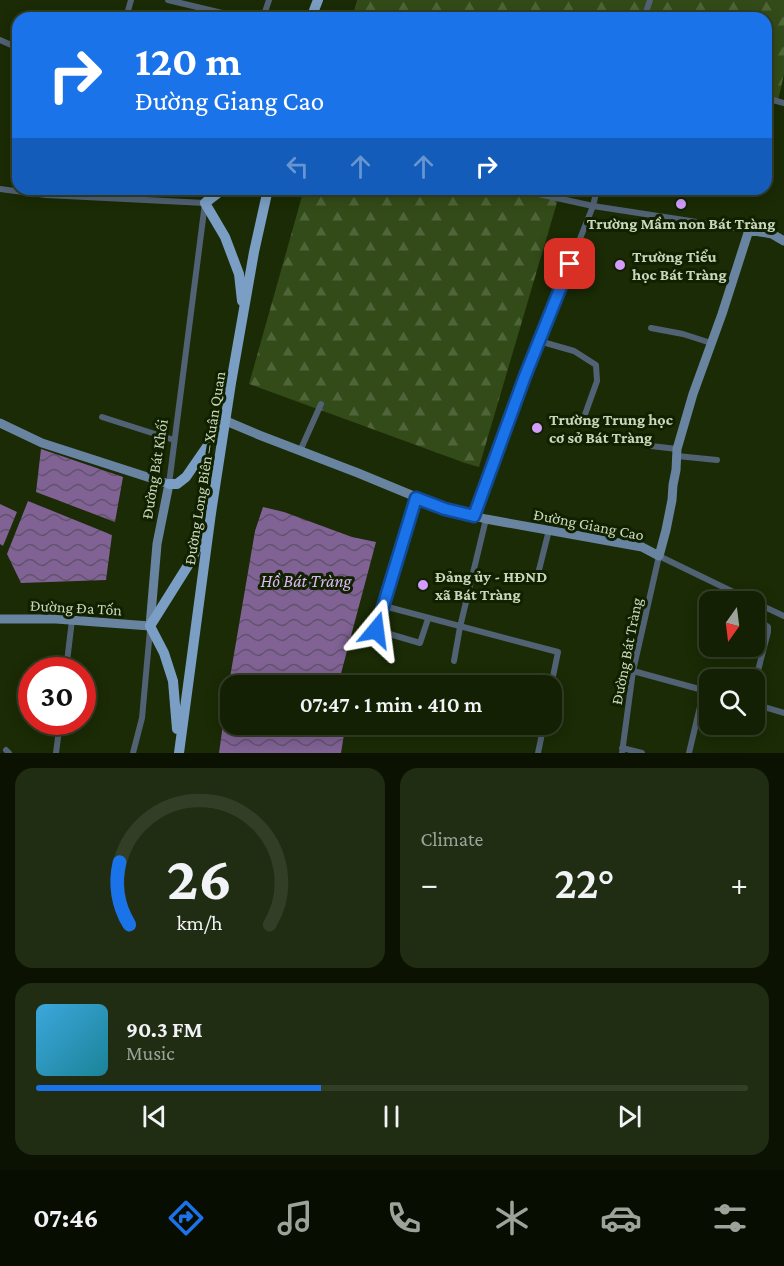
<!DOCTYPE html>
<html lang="en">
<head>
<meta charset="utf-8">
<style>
	body { margin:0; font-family:"Crimson Pro",serif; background:#212d13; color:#f1f3f6; height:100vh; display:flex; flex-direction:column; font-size:22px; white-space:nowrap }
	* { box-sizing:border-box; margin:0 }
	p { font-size:20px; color:#9da39a }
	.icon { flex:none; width:33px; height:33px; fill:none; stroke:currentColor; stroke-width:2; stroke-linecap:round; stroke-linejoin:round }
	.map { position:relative; height:753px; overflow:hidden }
	.sheet { display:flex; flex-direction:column; gap:15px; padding:15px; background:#0b1202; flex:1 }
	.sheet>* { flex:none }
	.top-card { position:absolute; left:12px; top:12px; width:760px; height:183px; border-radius:18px; box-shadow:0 3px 15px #0003,0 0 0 2px #333e26; background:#1a73e8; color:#fff; overflow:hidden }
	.needle { width:39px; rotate:194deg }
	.fabs { position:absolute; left:699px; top:591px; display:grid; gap:12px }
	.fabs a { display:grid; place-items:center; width:66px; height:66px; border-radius:12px; background:#142004; box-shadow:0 3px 15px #0003,0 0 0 2px #333e26; font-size:30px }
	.speed { position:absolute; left:18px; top:657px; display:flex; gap:12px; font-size:30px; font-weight:700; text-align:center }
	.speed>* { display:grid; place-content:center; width:78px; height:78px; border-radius:50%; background:#142004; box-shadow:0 3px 15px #0003,0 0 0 2px #333e26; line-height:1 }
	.speed .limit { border:9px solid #d22; background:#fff; color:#111 }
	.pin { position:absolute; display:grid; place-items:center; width:51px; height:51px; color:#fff; margin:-26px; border-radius:12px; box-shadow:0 3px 9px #0006 }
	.me { position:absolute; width:66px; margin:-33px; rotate:16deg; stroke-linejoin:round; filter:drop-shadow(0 0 4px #0008) }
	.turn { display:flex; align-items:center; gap:21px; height:126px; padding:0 24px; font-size:27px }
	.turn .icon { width:78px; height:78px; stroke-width:2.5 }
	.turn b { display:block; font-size:42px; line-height:51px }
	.lanes { display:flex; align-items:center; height:57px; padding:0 24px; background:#0003; justify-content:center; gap:30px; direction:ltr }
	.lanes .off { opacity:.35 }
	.big { font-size:45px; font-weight:600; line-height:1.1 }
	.sheet .card { flex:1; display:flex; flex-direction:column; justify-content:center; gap:9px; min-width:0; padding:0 21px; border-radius:18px; background:#212d13 }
	.sheet .dial { align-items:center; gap:0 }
	.dial svg { height:156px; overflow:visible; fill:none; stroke:#333e26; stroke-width:7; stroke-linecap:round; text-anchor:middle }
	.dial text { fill:#f1f3f6; stroke:none }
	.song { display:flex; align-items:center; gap:18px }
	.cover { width:72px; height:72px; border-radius:9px; background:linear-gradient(135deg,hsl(200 70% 55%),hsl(190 70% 35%)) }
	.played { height:6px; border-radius:3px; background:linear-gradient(90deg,#1a73e8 40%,#333e26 40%) }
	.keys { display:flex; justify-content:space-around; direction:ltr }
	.heat { display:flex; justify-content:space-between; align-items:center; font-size:33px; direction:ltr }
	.sheet .tiles { flex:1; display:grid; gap:15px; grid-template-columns:1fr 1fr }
	.card:last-child { grid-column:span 2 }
	.trip { position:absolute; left:220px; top:675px; width:342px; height:60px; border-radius:18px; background:#142004; box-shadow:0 3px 15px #0003,0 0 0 2px #333e26; font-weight:600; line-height:60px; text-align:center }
	.tabs { display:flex; height:96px; justify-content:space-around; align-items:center; background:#080d02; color:#9da39a }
	.tabs .icon { width:42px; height:42px }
	.tabs .current { color:#1a73e8 }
	.tabs b { font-size:27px; color:#f1f3f6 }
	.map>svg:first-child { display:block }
	.forest { fill:url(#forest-firs) }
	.water { fill:url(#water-waves) }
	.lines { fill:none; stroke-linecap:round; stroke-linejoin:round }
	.street { stroke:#516274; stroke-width:6 }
	.secondary { stroke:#6984a1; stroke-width:9 }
	.primary { stroke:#7b9ec4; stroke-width:10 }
	.route-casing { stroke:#114b97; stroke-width:15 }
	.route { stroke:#1a73e8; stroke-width:10 }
	.poi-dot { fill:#d49cfc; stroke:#112100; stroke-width:2 }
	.labels { text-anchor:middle; stroke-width:6; stroke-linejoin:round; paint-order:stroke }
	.poi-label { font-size:16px; font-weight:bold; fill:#c9d8bc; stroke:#112100; text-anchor:start }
	.street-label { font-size:16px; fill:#c9d8bc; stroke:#112100 }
	.water-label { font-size:18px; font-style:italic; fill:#dcb9f6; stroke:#112100 }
</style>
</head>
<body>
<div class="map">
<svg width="784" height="753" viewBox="0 0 784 753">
	<defs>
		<pattern id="forest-firs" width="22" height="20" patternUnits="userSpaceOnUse" patternTransform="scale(1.5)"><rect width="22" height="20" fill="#334b18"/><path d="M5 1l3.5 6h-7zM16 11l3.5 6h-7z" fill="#4f6438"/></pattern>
		<pattern id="water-waves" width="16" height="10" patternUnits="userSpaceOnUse" patternTransform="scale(1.5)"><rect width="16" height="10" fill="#806295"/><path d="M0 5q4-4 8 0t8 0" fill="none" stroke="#61536b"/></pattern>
	</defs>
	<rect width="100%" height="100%" fill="#1a2b05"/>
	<!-- forest -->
	<path class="forest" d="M357 0H784V74L778 101 767 99 766 18H352Z
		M304 189H561L479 467 465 463 249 384Z"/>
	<!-- water -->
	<path class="water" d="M41 449 123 477 115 522 36 492Z
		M28 501 112 535 106 580 21 583 7 554Z
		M0 504 17 512 3 546 0 544Z
		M263 507 284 512 352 537 376 542 339 681 336 685 231 686V724L343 725 345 728 341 753H219L227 695 255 531Z"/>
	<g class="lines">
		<!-- street -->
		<path class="street" d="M168 0 243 18
			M126 18 131 0
			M263 18 269 0
			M644 18 650 0
			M0 40 18 48
			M766 98 784 103
			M0 189 46 195 205 203
			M516 189 593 206 749 230
			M651 328 683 334 711 343
			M539 341 574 351 596 365 597 381 583 420
			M102 417 174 440
			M651 446 677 449
			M300 451 321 404
			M677 456 717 460
			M169 484 205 203 209 189
			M416 497 384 606 558 652 551 686
			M474 516 525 377 593 206 597 189
			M537 578 549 530
			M754 602 784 616
			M384 606 376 630 420 643 428 619
			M454 661 460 627 486 519
			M66 670 72 620
			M633 671 710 692
			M754 686 768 632V627L760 621 765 607
			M754 704 784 713
			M622 748 642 753
			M6 750 9 753
			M56 753 60 722
			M133 753 142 718 150 630
			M538 753 544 724
			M622 753 633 671 659 556 754 602
			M689 753 704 690"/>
		<!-- secondary -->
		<path class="secondary" d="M226 421 259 435 358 473 445 509 486 519 642 547 659 556 666 530 672 500 673 485 676 470 677 449 693 394 722 314 749 230 772 234 784 241
			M0 423 42 443 169 484 157 544 150 626 56 619H0"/>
		<!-- primary -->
		<path class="primary" d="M311 18 318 0
			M223 189 205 203 225 237 239 274 242 301
			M169 484H177L186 477 224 422
			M177 729 173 681 164 653 150 626 192 559 204 530
			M179 753 211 513 231 383 254 252 268 189"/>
	</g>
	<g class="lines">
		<defs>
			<path id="route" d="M376 630 416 498 445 509 474 516 525 376 570 264"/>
		</defs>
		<!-- route casing -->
		<use href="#route" class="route-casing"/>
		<!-- route -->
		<use href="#route" class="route"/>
	</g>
	<!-- markers -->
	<g class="poi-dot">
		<circle cx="681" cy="204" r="6"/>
		<circle cx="620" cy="265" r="6"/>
		<circle cx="537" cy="428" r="6"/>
		<circle cx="423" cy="585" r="6"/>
	</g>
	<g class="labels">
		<!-- poi labels -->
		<g class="poi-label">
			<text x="681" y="229" text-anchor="middle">Trường Mầm non Bát Tràng</text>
			<text x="632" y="262">Trường Tiểu<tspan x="632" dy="18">học Bát Tràng</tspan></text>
			<text x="549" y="425">Trường Trung học<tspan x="549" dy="18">cơ sở Bát Tràng</tspan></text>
			<text x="435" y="582">Đảng ủy - HĐND<tspan x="435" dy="18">xã Bát Tràng</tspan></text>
		</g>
		<!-- street labels -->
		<g class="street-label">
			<text transform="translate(204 468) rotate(-81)" y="6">Đường Long Biên – Xuân Quan</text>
			<text transform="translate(154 469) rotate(-81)" y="6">Đường Bát Khối</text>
			<text transform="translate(589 524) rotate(11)" y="6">Đường Giang Cao</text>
			<text transform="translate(76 607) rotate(3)" y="6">Đường Đa Tốn</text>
			<text transform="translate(626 651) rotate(-79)" y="6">Đường Bát Tràng</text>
		</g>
		<!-- water labels -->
		<g class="water-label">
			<text x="306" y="587">Hồ Bát Tràng</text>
		</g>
	</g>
</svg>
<div class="fabs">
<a><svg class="needle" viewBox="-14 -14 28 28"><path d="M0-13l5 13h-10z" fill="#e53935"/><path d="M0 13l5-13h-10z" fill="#9da39a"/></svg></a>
<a><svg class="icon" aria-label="search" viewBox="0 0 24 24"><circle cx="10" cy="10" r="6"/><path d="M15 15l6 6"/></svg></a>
</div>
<div class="speed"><div class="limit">30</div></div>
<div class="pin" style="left:570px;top:264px;background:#d93025"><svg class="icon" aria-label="arrive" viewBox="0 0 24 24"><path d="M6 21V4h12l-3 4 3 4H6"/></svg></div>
<svg class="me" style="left:376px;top:630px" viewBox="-20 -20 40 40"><path d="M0-17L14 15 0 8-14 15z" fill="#1a73e8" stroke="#fff" stroke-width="4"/></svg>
<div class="trip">07:47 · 1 min · 410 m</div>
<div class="top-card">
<div class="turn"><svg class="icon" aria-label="right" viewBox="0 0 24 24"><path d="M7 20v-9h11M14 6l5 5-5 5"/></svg><div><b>120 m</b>Đường Giang Cao</div></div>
<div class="lanes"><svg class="icon off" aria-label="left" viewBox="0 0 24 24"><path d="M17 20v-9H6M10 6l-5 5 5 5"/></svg><svg class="icon off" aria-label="ahead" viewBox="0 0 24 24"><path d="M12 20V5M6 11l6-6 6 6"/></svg><svg class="icon off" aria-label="ahead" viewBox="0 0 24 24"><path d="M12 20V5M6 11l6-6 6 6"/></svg><svg class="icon" aria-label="right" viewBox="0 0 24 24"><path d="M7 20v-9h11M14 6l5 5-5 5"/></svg></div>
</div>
</div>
<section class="sheet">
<div class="tiles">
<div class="card dial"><svg viewBox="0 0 100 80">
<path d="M14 69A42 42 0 1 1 86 69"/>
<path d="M14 69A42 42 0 0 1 9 37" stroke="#1a73e8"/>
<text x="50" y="56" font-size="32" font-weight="700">26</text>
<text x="50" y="72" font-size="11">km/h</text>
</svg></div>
<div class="card"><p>Climate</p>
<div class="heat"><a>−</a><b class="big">22°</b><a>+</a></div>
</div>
<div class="card">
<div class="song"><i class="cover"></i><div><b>90.3 FM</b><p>Music</p></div></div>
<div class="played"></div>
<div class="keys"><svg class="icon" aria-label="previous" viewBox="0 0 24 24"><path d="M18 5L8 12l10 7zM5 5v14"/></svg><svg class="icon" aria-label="pause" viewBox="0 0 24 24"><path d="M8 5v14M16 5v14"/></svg><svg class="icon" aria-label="next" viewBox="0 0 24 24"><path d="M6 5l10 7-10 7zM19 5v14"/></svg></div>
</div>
</div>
</section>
<nav class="tabs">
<b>07:46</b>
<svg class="icon current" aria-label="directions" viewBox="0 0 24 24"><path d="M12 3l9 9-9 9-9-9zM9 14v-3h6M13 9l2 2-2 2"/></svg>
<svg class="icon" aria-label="music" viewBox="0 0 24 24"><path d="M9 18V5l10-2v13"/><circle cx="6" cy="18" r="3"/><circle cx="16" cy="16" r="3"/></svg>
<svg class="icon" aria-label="phone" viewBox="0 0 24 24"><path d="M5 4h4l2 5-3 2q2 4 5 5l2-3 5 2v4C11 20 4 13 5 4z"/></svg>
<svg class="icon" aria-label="climate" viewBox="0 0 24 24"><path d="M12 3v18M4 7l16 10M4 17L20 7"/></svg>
<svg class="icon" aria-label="car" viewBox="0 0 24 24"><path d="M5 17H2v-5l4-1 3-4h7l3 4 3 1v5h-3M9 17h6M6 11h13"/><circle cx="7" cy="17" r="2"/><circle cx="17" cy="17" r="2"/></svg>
<svg class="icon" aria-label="filters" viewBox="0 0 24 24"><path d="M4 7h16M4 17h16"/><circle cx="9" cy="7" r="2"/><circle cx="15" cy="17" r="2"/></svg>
</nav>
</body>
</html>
